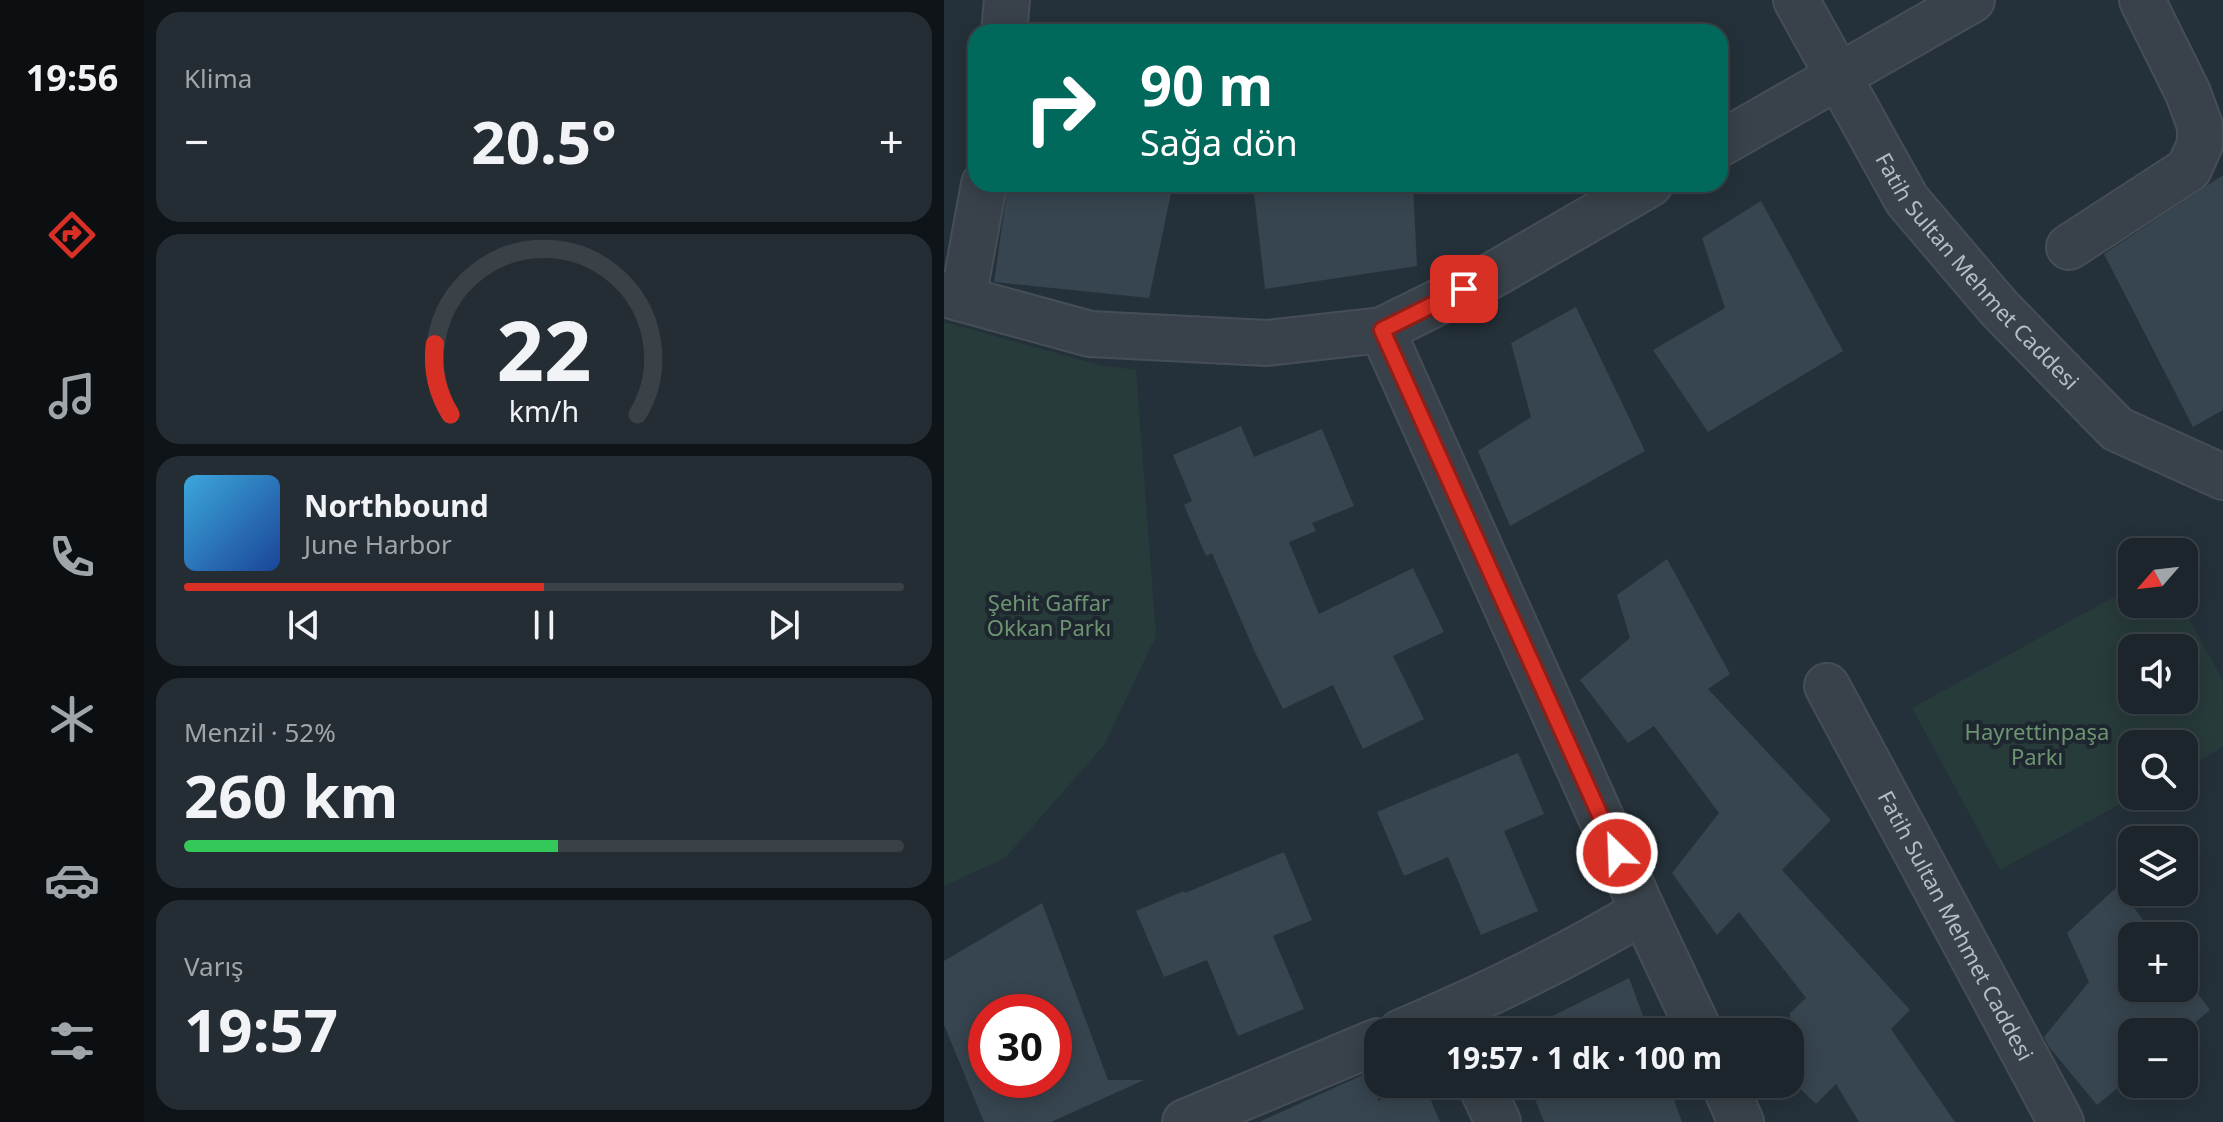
<!DOCTYPE html>
<html lang="tr">
<head>
<meta charset="utf-8">
<style>
	body { margin:0; font-family:"Noto Sans",sans-serif; background:#252d34; color:#f1f3f6; height:100vh; display:flex; flex-direction:column; font-size:30px; white-space:nowrap }
	* { box-sizing:border-box; margin:0 }
	p { font-size:26px; color:#a0a5a9 }
	.icon { flex:none; width:44px; height:44px; fill:none; stroke:currentColor; stroke-width:2; stroke-linecap:round; stroke-linejoin:round }
	.map { position:relative; flex:1; overflow:hidden }
	.side { display:flex; flex-direction:column; gap:12px; padding:12px; background:#0f1418; width:800px }
	.side>* { flex:none }
	.hud { position:absolute; left:24px; top:24px; width:760px; height:168px; border-radius:24px; box-shadow:0 4px 20px #0003,0 0 0 2px #3a4248; background:#00695c; color:#fff; overflow:hidden }
	.needle { width:52px; rotate:242deg }
	.tools { position:absolute; left:1174px; top:538px; display:grid; gap:16px }
	.tools a { display:grid; place-items:center; width:80px; height:80px; border-radius:16px; background:#1c252c; box-shadow:0 4px 20px #0003,0 0 0 2px #3a4248; font-size:40px }
	.speed { position:absolute; left:24px; top:994px; display:flex; gap:16px; font-size:40px; font-weight:700; text-align:center }
	.speed>* { display:grid; place-content:center; width:104px; height:104px; border-radius:50%; background:#1c252c; box-shadow:0 4px 20px #0003,0 0 0 2px #3a4248; line-height:1 }
	.speed .limit { border:12px solid #d22; background:#fff; color:#111 }
	.pin { position:absolute; display:grid; place-items:center; width:68px; height:68px; color:#fff; margin:-34px; border-radius:16px; box-shadow:0 4px 12px #0006 }
	.me { position:absolute; width:88px; margin:-44px; rotate:336deg; stroke-linejoin:round; filter:drop-shadow(0 0 6px #0008) }
	.turn { display:flex; align-items:center; gap:28px; height:168px; padding:0 40px; font-size:36px }
	.turn .icon { width:104px; height:104px; stroke-width:2.5 }
	.turn b { display:block; font-size:56px; line-height:68px }
	.big { font-size:60px; font-weight:700; line-height:1.1 }
	.side .tile { flex:1; display:flex; flex-direction:column; justify-content:center; gap:12px; min-width:0; padding:0 28px; border-radius:24px; background:#252d34 }
	.side .dial { align-items:center; gap:0 }
	.dial svg { height:208px; overflow:visible; fill:none; stroke:#3a4248; stroke-width:7; stroke-linecap:round; text-anchor:middle }
	.dial text { fill:#f1f3f6; stroke:none }
	.song { display:flex; align-items:center; gap:24px }
	.cover { width:96px; height:96px; border-radius:12px; background:linear-gradient(135deg,hsl(200 70% 55%),hsl(220 70% 35%)) }
	.played { height:8px; border-radius:4px; background:linear-gradient(90deg,#d93025 50%,#3a4248 50%) }
	.keys { display:flex; justify-content:space-around; direction:ltr }
	.heat { display:flex; justify-content:space-between; align-items:center; font-size:44px; direction:ltr }
	.charge { height:12px; border-radius:6px; background:linear-gradient(90deg,#34c759 52%,#3a4248 0) }
	.trip { position:absolute; left:420px; top:1018px; width:440px; height:80px; border-radius:24px; background:#1c252c; box-shadow:0 4px 20px #0003,0 0 0 2px #3a4248; font-weight:700; line-height:80px; text-align:center }
	main { display:flex; flex:1; min-height:0 }
	.tab-bar { display:flex; flex-direction:column; width:144px; justify-content:space-around; align-items:center; background:#0b0f12; color:#a0a5a9 }
	.tab-bar .icon { width:56px; height:56px }
	.tab-bar .active { color:#d93025 }
	.tab-bar b { font-size:36px; color:#f1f3f6 }
	.map>svg:first-child { display:block }
	.green { fill:#273b3a; fill-rule:evenodd }
	.building { fill:#374550; fill-rule:evenodd }
	.lines { fill:none; stroke-linecap:round; stroke-linejoin:round }
	.minor-casing { stroke:#454e56; stroke-width:48 }
	.minor { stroke:#39424a; stroke-width:44 }
	.route-casing { stroke:#8d1f18; stroke-width:20 }
	.route { stroke:#d93025; stroke-width:14 }
	.labels { text-anchor:middle; stroke-width:8; stroke-linejoin:round; paint-order:stroke }
	.street-label { font-size:22px; fill:#b4bdc6; stroke:#1e272f }
	.park-label { font-size:22px; fill:#6d9471; stroke:#1e272f }
</style>
</head>
<body>
<main>
<nav class="tab-bar">
<b>19:56</b>
<svg class="icon active" aria-label="directions" viewBox="0 0 24 24"><path d="M12 3l9 9-9 9-9-9zM9 14v-3h6M13 9l2 2-2 2"/></svg>
<svg class="icon" aria-label="music" viewBox="0 0 24 24"><path d="M9 18V5l10-2v13"/><circle cx="6" cy="18" r="3"/><circle cx="16" cy="16" r="3"/></svg>
<svg class="icon" aria-label="phone" viewBox="0 0 24 24"><path d="M5 4h4l2 5-3 2q2 4 5 5l2-3 5 2v4C11 20 4 13 5 4z"/></svg>
<svg class="icon" aria-label="climate" viewBox="0 0 24 24"><path d="M12 3v18M4 7l16 10M4 17L20 7"/></svg>
<svg class="icon" aria-label="car" viewBox="0 0 24 24"><path d="M5 17H2v-5l4-1 3-4h7l3 4 3 1v5h-3M9 17h6M6 11h13"/><circle cx="7" cy="17" r="2"/><circle cx="17" cy="17" r="2"/></svg>
<svg class="icon" aria-label="filters" viewBox="0 0 24 24"><path d="M4 7h16M4 17h16"/><circle cx="9" cy="7" r="2"/><circle cx="15" cy="17" r="2"/></svg>
</nav>
<section class="side">
<div class="tile"><p>Klima</p>
<div class="heat"><a>−</a><b class="big">20.5°</b><a>+</a></div>
</div>
<div class="tile dial"><svg viewBox="0 0 100 80">
<path d="M14 69A42 42 0 1 1 86 69"/>
<path d="M14 69A42 42 0 0 1 8 42" stroke="#d93025"/>
<text x="50" y="56" font-size="32" font-weight="700">22</text>
<text x="50" y="72" font-size="11">km/h</text>
</svg></div>
<div class="tile">
<div class="song"><i class="cover"></i><div><b>Northbound</b><p>June Harbor</p></div></div>
<div class="played"></div>
<div class="keys"><svg class="icon" aria-label="previous" viewBox="0 0 24 24"><path d="M18 5L8 12l10 7zM5 5v14"/></svg><svg class="icon" aria-label="pause" viewBox="0 0 24 24"><path d="M8 5v14M16 5v14"/></svg><svg class="icon" aria-label="next" viewBox="0 0 24 24"><path d="M6 5l10 7-10 7zM19 5v14"/></svg></div>
</div>
<div class="tile"><p>Menzil · 52%</p><b class="big">260 km</b><div class="charge"></div></div>
<div class="tile"><p>Varış</p><b class="big">19:57</b></div>
</section>
<div class="map">
<svg width="1279" height="1122" viewBox="0 0 1279 1122">
	<rect width="100%" height="100%" fill="#25313a"/>
	<!-- green -->
	<path class="green" d="M0 322 156 365 192 370 212 636 160 745 61 858 0 886Z
		M1188 587V604H1237L1279 681V747L1240 769V744H1188V796H1191L1056 870 968 708ZM1188 648H1240V700H1188Z"/>
	<!-- building -->
	<path class="building" d="M1279 175V410L1249 427 1160 254Z
		M64 184H229L205 298 50 282Z
		M309 184H469L473 266 321 289Z
		M817 201 899 351 764 432 709 350 781 308 758 238Z
		M632 307 701 451 566 526 534 451 587 417 567 343Z
		M297 426 310 457 378 429 410 506 368 523 372 531 345 542 375 614 469 568 500 632 449 656 480 719 419 749 389 685 339 709 310 650 268 553 262 556 240 505 248 501 229 455Z
		M723 559 786 674 764 689 887 820 838 870 966 1010 947 1029 1011 1122H915L892 1084 872 1104 846 1079V1013L862 998 795 912 773 935 728 873 775 813 710 726 684 743 636 680 686 638 673 595Z
		M574 753 600 814 560 831 594 911 537 935 504 857 460 876 433 812Z
		M340 852 368 920 329 936 360 1009 294 1036 263 960 220 977 192 911 240 891 241 893Z
		M1174 886 1211 936H1188V988H1240V975L1266 1010 1240 1032H1188V1076L1153 1105 1105 1047 1100 1037 1145 982 1123 933Z
		M98 903 164 1080H200L107 1122H40L0 1025V961ZM42 1012H110V1080H42Z
		M685 978 705 1032H576Z
		M434 1068V1101L470 1084H480L496 1122H315Z
		M585 1084H724L738 1122H600Z"/>
	<g class="lines">
		<defs>
			<g id="minor">
				<path id="s1" d="M852 0 963 200 1055 308 1173 429 1279 477"/>
				<path d="M60 32 63 0"/>
				<path d="M776 144 1028 0"/>
				<path d="M1125 247 1245 169 1256 144V126L1244 93 1198 0"/>
				<path d="M0 294 146 334 323 343 438 330 547 276 706 184"/>
				<path d="M19 299 40 184"/>
				<path d="M438 330 699 911C622 958 540 997 457 1032"/>
				<path id="s2" d="M883 686 1117 1122"/>
				<path d="M699 911 756 1032"/>
				<path d="M536 1084 554 1122"/>
				<path d="M780 1084 797 1122"/>
				<path d="M241 1122 434 1041"/>
			</g>
		</defs>
		<!-- minor casing -->
		<use href="#minor" class="minor-casing"/>
		<!-- minor -->
		<use href="#minor" class="minor"/>
	</g>
	<g class="lines">
		<defs>
			<path id="route" d="M520 289 438 330 673 853"/>
		</defs>
		<!-- route casing -->
		<use href="#route" class="route-casing"/>
		<!-- route -->
		<use href="#route" class="route"/>
	</g>
	<g class="labels">
		<!-- street labels -->
		<g class="street-label">
			<text dy="8" stroke="none"><textPath href="#s1" startOffset="328">Fatih Sultan Mehmet Caddesi</textPath></text>
			<text dy="8" stroke="none"><textPath href="#s2" startOffset="272">Fatih Sultan Mehmet Caddesi</textPath></text>
		</g>
		<!-- park labels -->
		<g class="park-label">
			<text x="105" y="611">Şehit Gaffar<tspan x="105" dy="25">Okkan Parkı</tspan></text>
			<text x="1093" y="740">Hayrettinpaşa<tspan x="1093" dy="25">Parkı</tspan></text>
		</g>
	</g>
</svg>
<div class="tools">
<a><svg class="needle" viewBox="-14 -14 28 28"><path d="M0-13l5 13h-10z" fill="#e53935"/><path d="M0 13l5-13h-10z" fill="#a0a5a9"/></svg></a>
<a><svg class="icon" aria-label="sound" viewBox="0 0 24 24"><path d="M4 9h4l5-4v14l-5-4H4zM17 9q2 3 0 6"/></svg></a>
<a><svg class="icon" aria-label="search" viewBox="0 0 24 24"><circle cx="10" cy="10" r="6"/><path d="M15 15l6 6"/></svg></a>
<a><svg class="icon" aria-label="layers" viewBox="0 0 24 24"><path d="M12 4l9 5-9 5-9-5zM3 14l9 5 9-5"/></svg></a>
<a>+</a>
<a>−</a>
</div>
<div class="speed"><div class="limit">30</div></div>
<div class="pin" style="left:520px;top:289px;background:#d93025"><svg class="icon" aria-label="arrive" viewBox="0 0 24 24"><path d="M6 21V4h12l-3 4 3 4H6"/></svg></div>
<svg class="me" style="left:673px;top:853px" viewBox="-20 -20 40 40"><circle r="17" fill="#d93025" stroke="#fff" stroke-width="3"/><path d="M0-11L8 9 0 5-8 9z" fill="#fff"/></svg>
<div class="trip">19:57 · 1 dk · 100 m</div>
<div class="hud">
<div class="turn"><svg class="icon" aria-label="right" viewBox="0 0 24 24"><path d="M7 20v-9h11M14 6l5 5-5 5"/></svg><div><b>90 m</b>Sağa dön</div></div>
</div>
</div>
</main>
</body>
</html>
